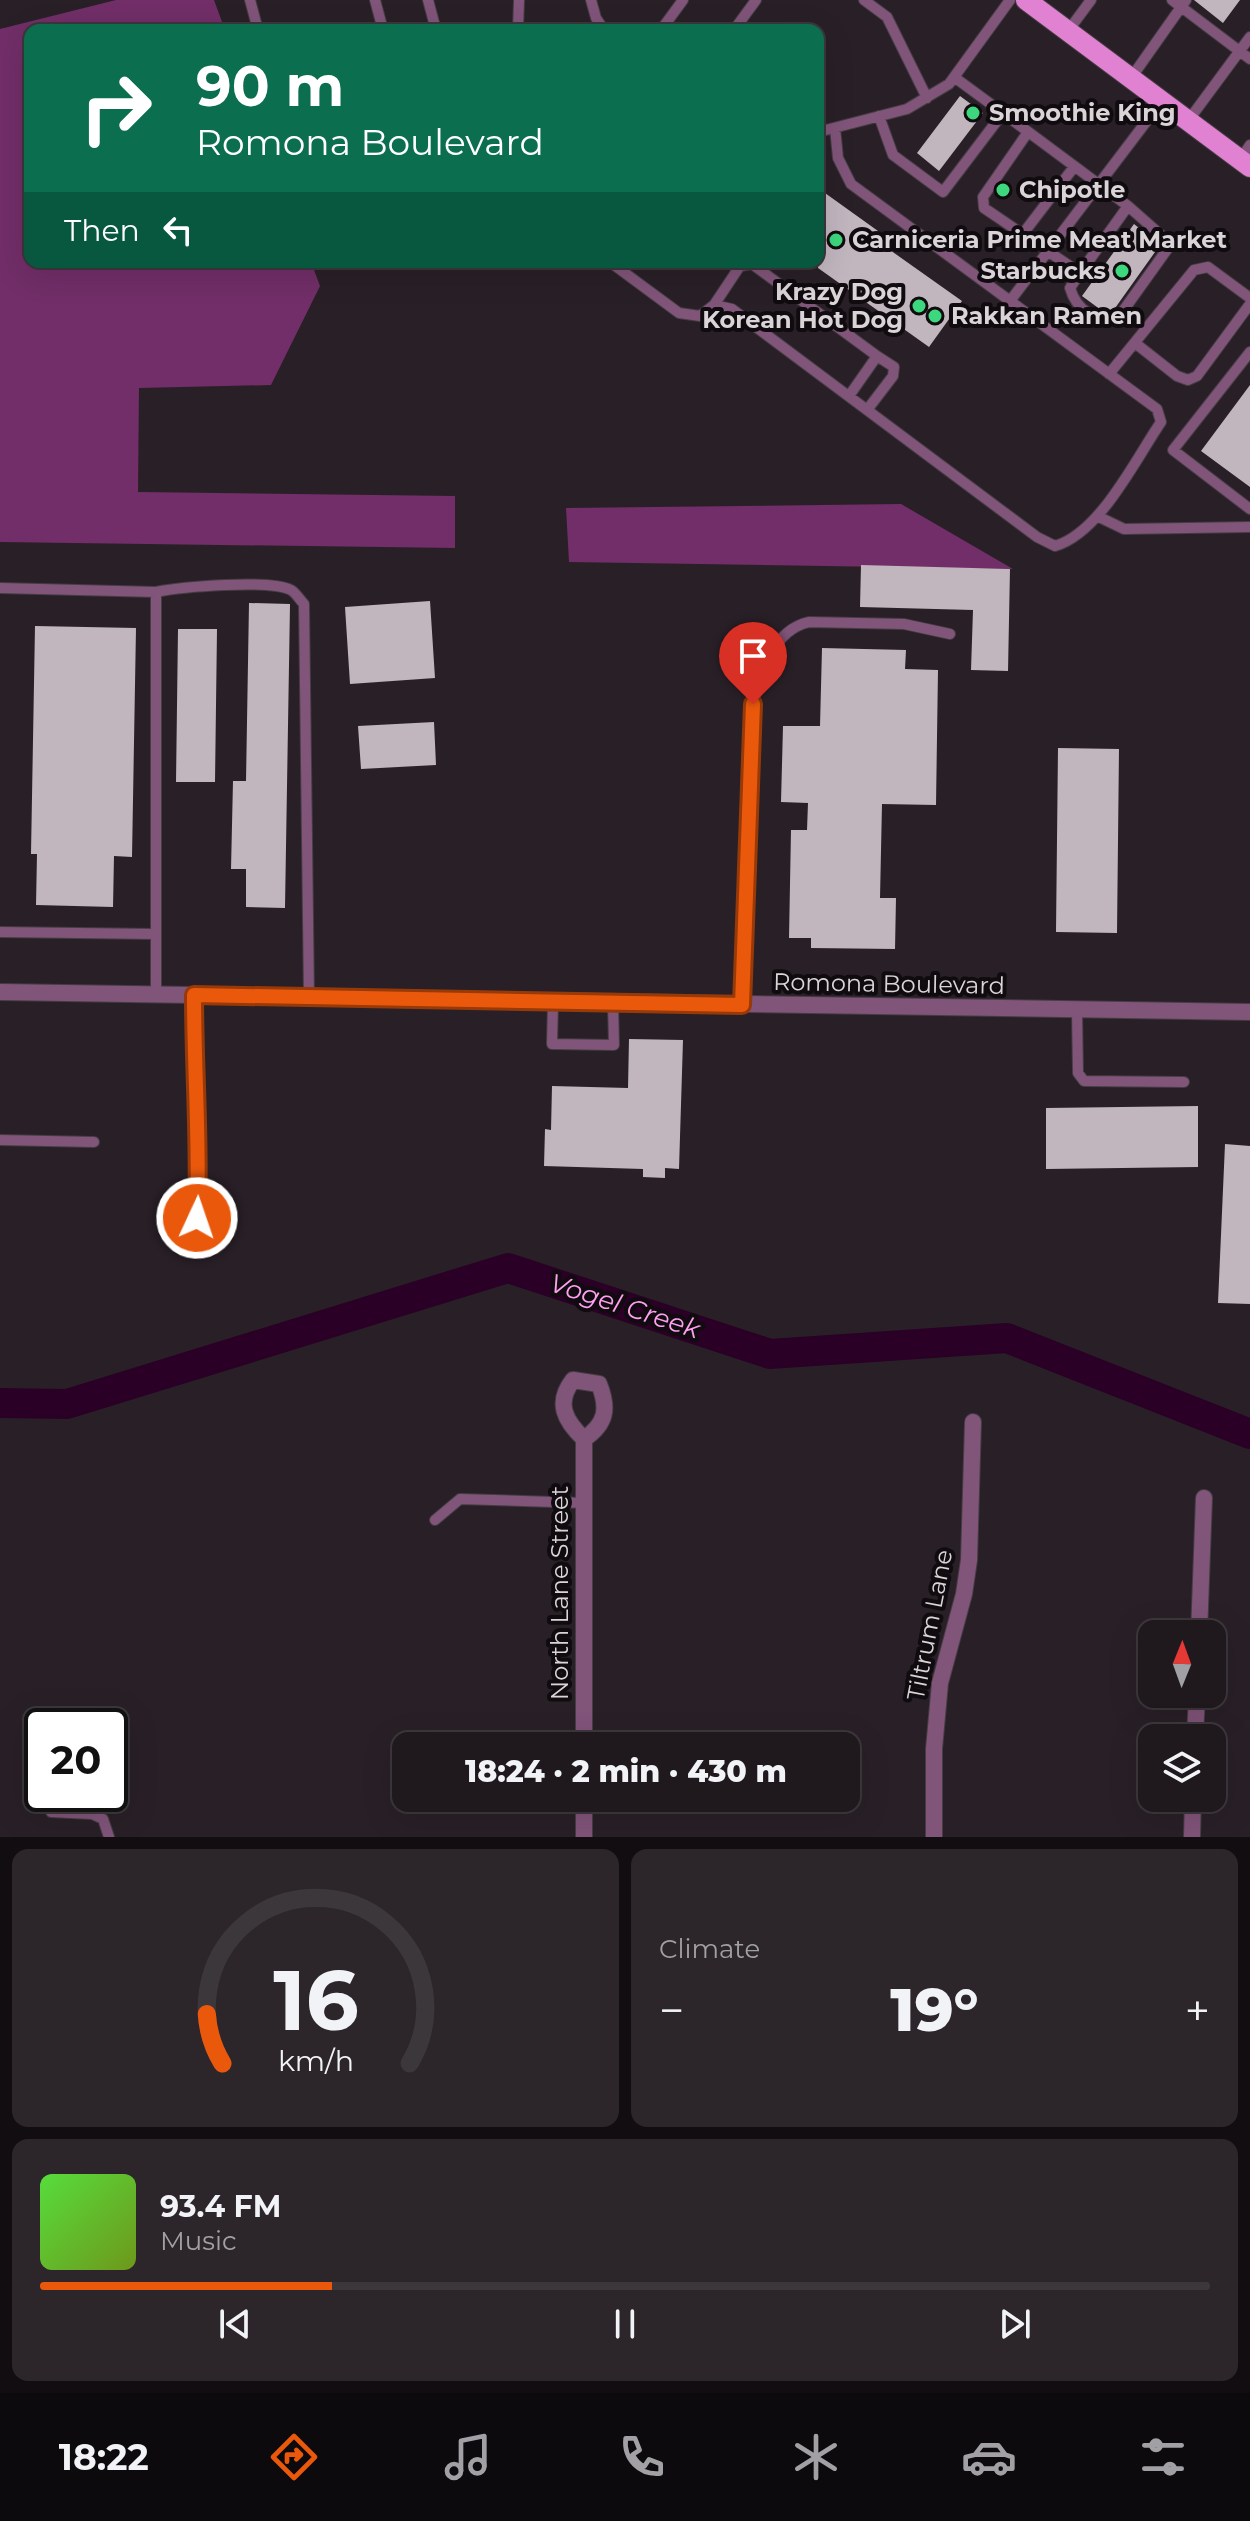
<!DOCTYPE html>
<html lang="en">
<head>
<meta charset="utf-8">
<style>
	body { margin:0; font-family:Montserrat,sans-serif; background:#2c252a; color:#f1f3f6; height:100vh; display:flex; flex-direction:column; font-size:30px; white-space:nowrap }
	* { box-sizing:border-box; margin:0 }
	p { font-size:26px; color:#a1a0a4 }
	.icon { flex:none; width:44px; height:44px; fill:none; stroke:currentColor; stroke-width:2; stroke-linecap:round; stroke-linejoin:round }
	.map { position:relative; height:1837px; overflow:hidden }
	.sheet { display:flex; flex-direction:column; gap:12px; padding:12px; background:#110d10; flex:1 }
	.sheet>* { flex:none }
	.guide { position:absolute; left:24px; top:24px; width:800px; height:244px; border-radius:16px; box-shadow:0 8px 32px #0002,0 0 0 2px #3c373b; background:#0b6e4f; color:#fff; overflow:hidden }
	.needle { width:52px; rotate:1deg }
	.tools { position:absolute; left:1138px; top:1620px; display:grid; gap:16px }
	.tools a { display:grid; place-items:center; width:88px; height:88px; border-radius:16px; background:#1f181d; box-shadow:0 8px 32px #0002,0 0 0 2px #3c373b; font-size:40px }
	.speed { position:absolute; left:24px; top:1708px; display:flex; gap:16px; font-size:40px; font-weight:700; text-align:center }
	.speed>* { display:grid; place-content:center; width:104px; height:104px; border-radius:50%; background:#1f181d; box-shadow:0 8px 32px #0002,0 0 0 2px #3c373b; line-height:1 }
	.speed .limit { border:4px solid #111; border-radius:12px; background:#fff; color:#111 }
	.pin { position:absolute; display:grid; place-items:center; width:68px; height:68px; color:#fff; margin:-82px -34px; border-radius:50% 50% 50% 0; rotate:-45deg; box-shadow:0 0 8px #0007 }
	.pin .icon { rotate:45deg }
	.me { position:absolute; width:88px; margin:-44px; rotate:3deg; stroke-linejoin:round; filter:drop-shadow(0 0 6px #0008) }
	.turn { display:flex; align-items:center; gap:28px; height:168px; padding:0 40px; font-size:36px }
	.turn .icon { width:104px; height:104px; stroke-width:2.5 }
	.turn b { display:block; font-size:56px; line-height:68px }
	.then { display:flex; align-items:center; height:76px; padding:0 40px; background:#0003; gap:16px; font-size:30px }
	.big { font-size:60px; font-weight:800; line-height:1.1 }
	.sheet .tile { flex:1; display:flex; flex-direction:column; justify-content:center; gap:12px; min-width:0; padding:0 28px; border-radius:16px; background:#2c252a }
	.sheet .dial { align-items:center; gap:0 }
	.dial svg { height:208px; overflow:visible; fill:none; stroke:#3c373b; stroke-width:7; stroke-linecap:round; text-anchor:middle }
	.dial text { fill:#f1f3f6; stroke:none }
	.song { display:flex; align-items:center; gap:24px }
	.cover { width:96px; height:96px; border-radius:12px; background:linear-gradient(135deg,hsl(110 70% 55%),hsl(80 70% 35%)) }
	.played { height:8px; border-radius:4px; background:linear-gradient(90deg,#ea580c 25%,#3c373b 25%) }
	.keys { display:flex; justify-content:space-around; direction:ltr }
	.heat { display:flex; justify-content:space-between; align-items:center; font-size:44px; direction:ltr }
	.sheet .tiles { flex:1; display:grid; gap:12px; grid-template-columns:1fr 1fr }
	.tile:last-child { grid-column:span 2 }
	.trip { position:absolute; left:392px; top:1732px; width:468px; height:80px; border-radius:16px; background:#1f181d; box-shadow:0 8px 32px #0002,0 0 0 2px #3c373b; font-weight:800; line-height:80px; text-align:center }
	.menu { display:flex; height:128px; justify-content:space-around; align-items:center; background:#0c0a0c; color:#a1a0a4 }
	.menu .icon { width:56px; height:56px }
	.menu .on { color:#ea580c }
	.menu b { font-size:36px; color:#f1f3f6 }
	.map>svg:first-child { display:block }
	.forest { fill:#712e68 }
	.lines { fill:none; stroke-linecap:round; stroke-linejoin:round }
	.river { stroke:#2a0026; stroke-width:30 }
	.building { fill:#c1b5be }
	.lane-casing { stroke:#453d43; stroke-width:12 }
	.street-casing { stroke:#453d43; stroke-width:18 }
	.primary-casing { stroke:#453d43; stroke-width:22 }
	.lane { stroke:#81547a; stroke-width:10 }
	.street { stroke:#81547a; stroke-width:16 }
	.primary { stroke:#e081d1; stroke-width:20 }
	.route-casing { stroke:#983908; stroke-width:20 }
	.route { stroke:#ea580c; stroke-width:14 }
	.poi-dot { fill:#3dd77d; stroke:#0f0b0e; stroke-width:3 }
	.labels { text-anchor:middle; stroke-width:8; stroke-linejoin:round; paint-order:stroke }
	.poi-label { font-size:24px; font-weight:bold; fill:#dad4d8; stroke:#0f0b0e; text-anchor:start }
	.street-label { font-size:24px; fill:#dad4d8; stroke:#0f0b0e }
	.water-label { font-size:26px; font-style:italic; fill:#fe9fef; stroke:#0f0b0e }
</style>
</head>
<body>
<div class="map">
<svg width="1250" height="1837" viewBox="0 0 1250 1837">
	<rect width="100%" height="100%" fill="#292027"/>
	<!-- forest -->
	<path class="forest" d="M116 0H214L225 30H30V262H311L320 286 271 385 139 388 138 492 455 496V548L0 542V29Z
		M901 504 1013 569 569 562 566 508Z"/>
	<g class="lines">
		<!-- river -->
		<path class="river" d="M0 1403 67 1404 508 1268 770 1354 1007 1338 1250 1434"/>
	</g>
	<!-- building -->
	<path class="building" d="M1194 0H1240L1223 23Z
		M960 96 983 113 939 171 917 153Z
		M818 188 878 231 873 238 962 301 929 347 818 268Z
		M1134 224 1160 245 1113 311 1101 310 1082 296Z
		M1250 385V487L1201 451Z
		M861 565 1010 569 1008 671 971 670 973 610 860 607Z
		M430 601 435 678 350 684 345 607Z
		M249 603 290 604 285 908 246 907V869H231L233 781H246Z
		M35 626 136 628 132 857 114 856 113 907 36 905 37 854H31Z
		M178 629H217L215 782H176Z
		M822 648 906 650 905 669 938 670 936 805 882 804 880 898H896L895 949 811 948V938H789L791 830H807L808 803 781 802 783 726H820Z
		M434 722 436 765 361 769 358 726Z
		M1058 748 1119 749 1117 933 1056 932Z
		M629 1039 683 1040 679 1169 665 1168V1178L643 1177V1169L544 1166 545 1129 551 1130 552 1086 628 1088Z
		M1198 1106V1167L1046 1169V1108Z
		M1225 1144 1250 1146V1304L1218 1303Z"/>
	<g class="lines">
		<defs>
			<path id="lane" d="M250 0 258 30
				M375 0 383 30
				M428 0 436 30
				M591 0 596 18 604 30
				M864 0 887 17 927 98
				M1172 0 1250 59
				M518 30 519 0
				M661 30 683 0
				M734 30 756 0
				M1068 31 1091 0
				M1131 78 1186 0
				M1003 113 1128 206 1080 273 984 208 983 197 1028 132
				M879 116 893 155 943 192 1003 113 954 77
				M1188 121 1250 37
				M818 132 907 109 949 84 1010 0
				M1240 160 1250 145
				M1022 235 1074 167
				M610 262 679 313 700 316 714 305 732 309 1037 537 1055 546C1100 533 1135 460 1161 422L1157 409 851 184 838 158 835 128
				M1080 273 1070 288C1076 309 1096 324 1118 318L1171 244 1128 206
				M1010 301 1162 101
				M714 305 740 266 752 264 877 356 849 396
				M1135 343 1177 376 1188 380 1197 376 1250 304
				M1250 352 1173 450 1250 509
				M1109 374 1194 270 1208 267 1250 298
				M867 410 893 376 894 367 877 356
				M1097 516 1124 529 1250 527
				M0 588 156 592V994
				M156 592C181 587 269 579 291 590 296 593 300 600 304 604L309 997
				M0 932 156 934
				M194 995V1084L200 1156 196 1249
				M553 1002 552 1044 614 1045 613 1003
				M742 1005 753 704C761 672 773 630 809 622L904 624 950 634
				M1077 1011 1078 1073 1084 1081 1184 1082
				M0 1140 94 1142
				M435 1520 460 1499 584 1503
				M51 1812 92 1814 103 1819 109 1837"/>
			<path id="street" d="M0 992 1250 1012
				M584 1439C606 1424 609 1409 599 1384L573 1380C555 1403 565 1421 584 1439V1746
				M1199 1634 1204 1498
				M1195 1738 1197 1694
				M584 1837V1798
				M934 1837V1749L940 1683 964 1594 969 1560 973 1422
				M1192 1837 1193 1798"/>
			<path id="primary" d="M1026 0 1250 167"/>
		</defs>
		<!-- lane casing -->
		<use href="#lane" class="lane-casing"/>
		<!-- street casing -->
		<use href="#street" class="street-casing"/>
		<!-- primary casing -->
		<use href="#primary" class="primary-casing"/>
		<!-- lane -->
		<use href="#lane" class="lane"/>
		<!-- street -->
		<use href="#street" class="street"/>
		<!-- primary -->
		<use href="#primary" class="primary"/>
	</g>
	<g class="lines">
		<defs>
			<path id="route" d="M197 1218C200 1143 194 1070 194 995L742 1005 753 704"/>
		</defs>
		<!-- route casing -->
		<use href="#route" class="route-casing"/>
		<!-- route -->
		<use href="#route" class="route"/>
	</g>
	<!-- markers -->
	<g class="poi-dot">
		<circle cx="973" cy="113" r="8"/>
		<circle cx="1003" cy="190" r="8"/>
		<circle cx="836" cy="240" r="8"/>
		<circle cx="1122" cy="271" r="8"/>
		<circle cx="919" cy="306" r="8"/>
		<circle cx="935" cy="316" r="8"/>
	</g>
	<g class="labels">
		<!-- poi labels -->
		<g class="poi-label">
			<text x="989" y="121">Smoothie King</text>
			<text x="1019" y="198">Chipotle</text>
			<text x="852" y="248">Carniceria Prime Meat Market</text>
			<text x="1106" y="279" text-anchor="end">Starbucks</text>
			<text x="903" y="300" text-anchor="end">Krazy Dog<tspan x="903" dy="28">Korean Hot Dog</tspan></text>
			<text x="951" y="324">Rakkan Ramen</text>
		</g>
		<!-- street labels -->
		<g class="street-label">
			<text transform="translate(889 984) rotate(1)" y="8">Romona Boulevard</text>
			<text transform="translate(560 1593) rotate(-90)" y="8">North Lane Street</text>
			<text transform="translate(930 1625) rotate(-79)" y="8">Tiltrum Lane</text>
		</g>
		<!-- water labels -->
		<g class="water-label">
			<text transform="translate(625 1306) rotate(18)" y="9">Vogel Creek</text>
		</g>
	</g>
</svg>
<div class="tools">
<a><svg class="needle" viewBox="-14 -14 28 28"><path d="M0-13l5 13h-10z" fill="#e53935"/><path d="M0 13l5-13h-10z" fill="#a1a0a4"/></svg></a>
<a><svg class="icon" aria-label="layers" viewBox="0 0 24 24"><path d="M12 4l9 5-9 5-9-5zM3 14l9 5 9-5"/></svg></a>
</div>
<div class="speed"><div class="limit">20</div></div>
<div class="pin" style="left:753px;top:704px;background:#d93025"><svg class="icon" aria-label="arrive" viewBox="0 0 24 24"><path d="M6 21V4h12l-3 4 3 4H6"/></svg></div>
<svg class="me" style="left:197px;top:1218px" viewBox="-20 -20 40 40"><circle r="17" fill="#ea580c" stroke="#fff" stroke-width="3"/><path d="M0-11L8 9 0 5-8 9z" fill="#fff"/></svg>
<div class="trip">18:24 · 2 min · 430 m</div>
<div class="guide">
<div class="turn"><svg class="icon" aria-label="right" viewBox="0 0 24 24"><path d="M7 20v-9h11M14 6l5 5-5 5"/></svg><div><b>90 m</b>Romona Boulevard</div></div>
<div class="then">Then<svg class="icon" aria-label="left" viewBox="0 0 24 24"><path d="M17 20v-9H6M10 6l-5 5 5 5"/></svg></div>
</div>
</div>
<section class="sheet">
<div class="tiles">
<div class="tile dial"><svg viewBox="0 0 100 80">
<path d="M14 69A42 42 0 1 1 86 69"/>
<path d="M14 69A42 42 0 0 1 8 50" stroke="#ea580c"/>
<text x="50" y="56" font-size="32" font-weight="700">16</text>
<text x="50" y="72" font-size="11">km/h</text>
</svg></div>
<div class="tile"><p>Climate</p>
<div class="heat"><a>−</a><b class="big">19°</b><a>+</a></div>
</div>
<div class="tile">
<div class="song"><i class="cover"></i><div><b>93.4 FM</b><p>Music</p></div></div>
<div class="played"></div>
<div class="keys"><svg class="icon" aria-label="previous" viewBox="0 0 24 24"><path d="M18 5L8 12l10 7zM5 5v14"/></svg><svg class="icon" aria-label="pause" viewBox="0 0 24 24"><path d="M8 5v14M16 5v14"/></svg><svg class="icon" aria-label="next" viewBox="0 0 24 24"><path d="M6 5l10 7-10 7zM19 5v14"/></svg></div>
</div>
</div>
</section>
<nav class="menu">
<b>18:22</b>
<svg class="icon on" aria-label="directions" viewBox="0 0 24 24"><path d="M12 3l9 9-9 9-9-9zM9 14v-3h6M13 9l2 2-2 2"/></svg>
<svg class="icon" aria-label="music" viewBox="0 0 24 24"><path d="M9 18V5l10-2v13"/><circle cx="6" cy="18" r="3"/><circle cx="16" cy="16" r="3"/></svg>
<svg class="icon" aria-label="phone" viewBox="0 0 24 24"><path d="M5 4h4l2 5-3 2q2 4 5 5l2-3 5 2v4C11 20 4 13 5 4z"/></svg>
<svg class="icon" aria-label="climate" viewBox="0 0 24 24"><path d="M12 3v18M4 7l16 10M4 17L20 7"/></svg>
<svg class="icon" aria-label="car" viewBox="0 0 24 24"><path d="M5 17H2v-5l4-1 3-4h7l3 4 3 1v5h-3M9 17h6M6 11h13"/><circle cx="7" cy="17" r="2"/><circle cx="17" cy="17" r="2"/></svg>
<svg class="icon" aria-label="filters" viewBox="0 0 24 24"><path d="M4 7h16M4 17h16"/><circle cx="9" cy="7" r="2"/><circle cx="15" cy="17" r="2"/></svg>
</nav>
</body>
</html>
